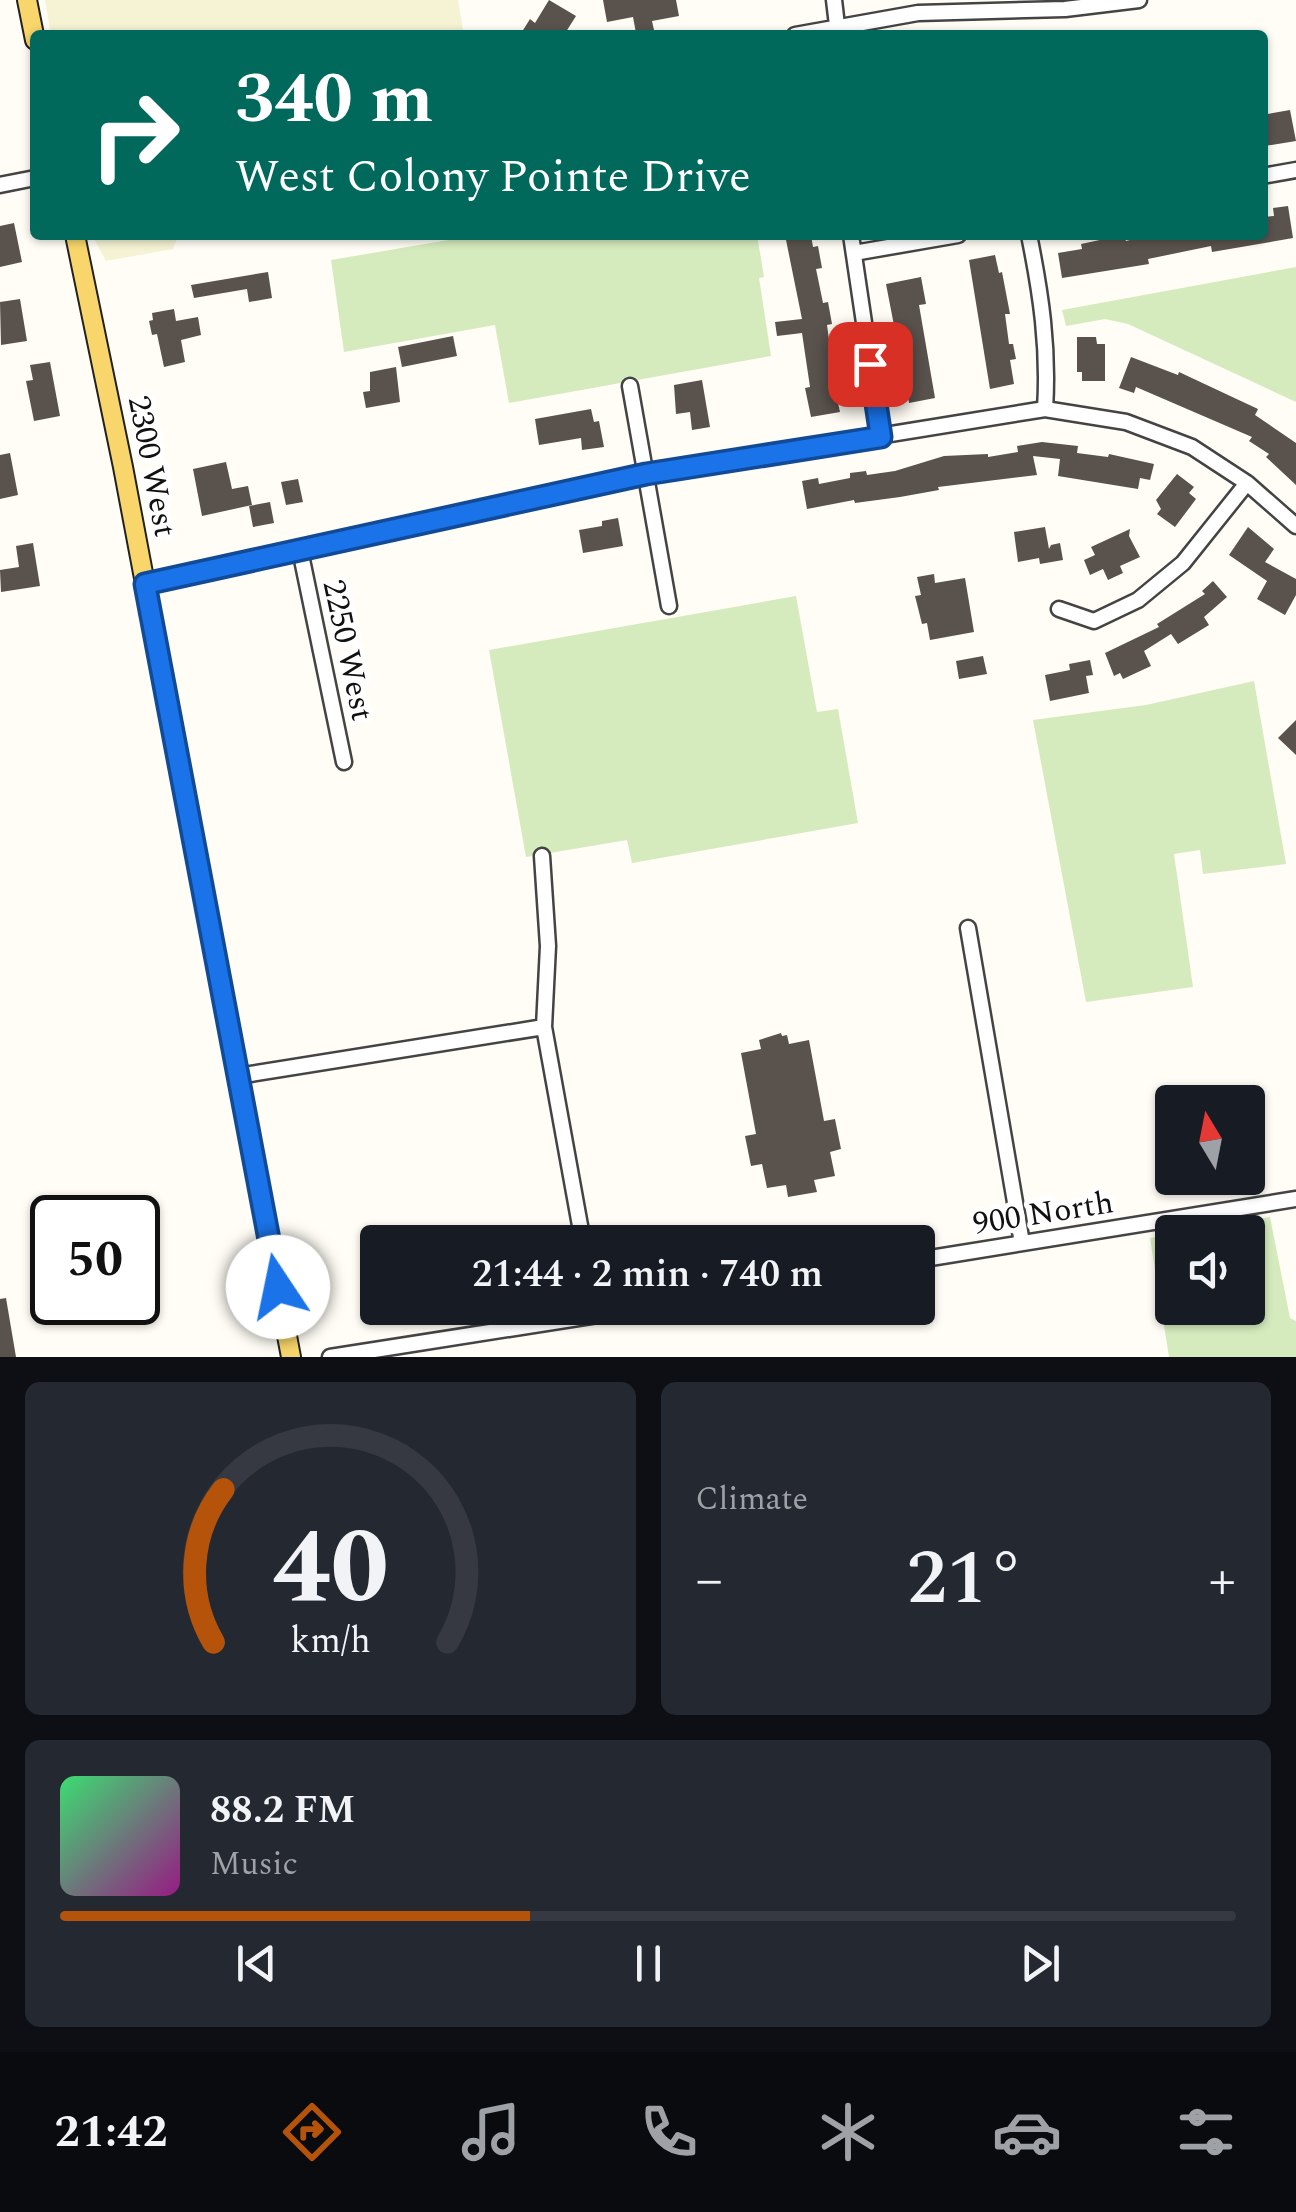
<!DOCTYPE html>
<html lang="en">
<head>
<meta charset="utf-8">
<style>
	body { margin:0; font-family:Spectral,serif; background:#242831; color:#f1f3f6; height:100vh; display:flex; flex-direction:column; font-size:38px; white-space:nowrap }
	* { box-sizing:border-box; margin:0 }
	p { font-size:32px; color:#9ea1a6 }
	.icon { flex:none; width:55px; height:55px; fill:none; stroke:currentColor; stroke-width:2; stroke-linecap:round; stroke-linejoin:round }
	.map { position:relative; height:1357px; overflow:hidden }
	.details { display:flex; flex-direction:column; gap:25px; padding:25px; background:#0d0f14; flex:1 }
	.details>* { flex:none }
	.banner { position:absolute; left:30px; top:30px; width:1238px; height:210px; border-radius:10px; box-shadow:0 2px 8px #0004; background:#00695c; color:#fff; overflow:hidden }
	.needle { width:65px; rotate:350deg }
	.buttons { position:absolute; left:1155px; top:1085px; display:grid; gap:20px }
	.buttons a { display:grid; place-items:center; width:110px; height:110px; border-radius:10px; background:#171b24; box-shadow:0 2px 8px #0004; font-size:50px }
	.speed { position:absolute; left:30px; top:1195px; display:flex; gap:20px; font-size:50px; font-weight:700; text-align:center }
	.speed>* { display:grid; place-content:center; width:130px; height:130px; border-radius:50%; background:#171b24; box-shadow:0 2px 8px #0004; line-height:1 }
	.speed .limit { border:5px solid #111; border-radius:15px; background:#fff; color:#111 }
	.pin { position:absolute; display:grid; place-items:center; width:85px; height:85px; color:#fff; margin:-42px; border-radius:20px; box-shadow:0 5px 15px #0006 }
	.me { position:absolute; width:110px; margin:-55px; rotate:349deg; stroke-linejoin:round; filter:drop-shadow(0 0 8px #0008) }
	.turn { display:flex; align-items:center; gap:35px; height:210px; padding:0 40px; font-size:45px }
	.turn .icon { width:130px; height:130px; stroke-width:2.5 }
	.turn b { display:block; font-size:70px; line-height:85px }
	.big { font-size:75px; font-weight:600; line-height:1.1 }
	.details .tile { flex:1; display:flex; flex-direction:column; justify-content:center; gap:15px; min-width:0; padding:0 35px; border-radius:15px; background:#242831 }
	.details .dial { align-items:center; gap:0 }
	.dial svg { height:260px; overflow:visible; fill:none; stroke:#363941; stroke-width:7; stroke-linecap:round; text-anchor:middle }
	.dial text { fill:#f1f3f6; stroke:none }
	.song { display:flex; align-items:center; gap:30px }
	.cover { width:120px; height:120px; border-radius:15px; background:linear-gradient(135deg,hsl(140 70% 55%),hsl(310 70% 35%)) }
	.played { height:10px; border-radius:5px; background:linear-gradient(90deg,#b45309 40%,#363941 40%) }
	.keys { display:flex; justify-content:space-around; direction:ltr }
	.heat { display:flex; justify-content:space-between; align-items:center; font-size:55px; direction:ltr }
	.details .tiles { flex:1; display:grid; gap:25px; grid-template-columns:1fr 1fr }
	.tile:last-child { grid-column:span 2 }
	.trip { position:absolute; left:360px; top:1225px; width:575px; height:100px; border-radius:10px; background:#171b24; box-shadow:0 2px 8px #0004; font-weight:600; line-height:100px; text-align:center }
	.tabs { display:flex; height:160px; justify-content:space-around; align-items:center; background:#090b0e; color:#9ea1a6 }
	.tabs .icon { width:70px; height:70px }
	.tabs .active { color:#b45309 }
	.tabs b { font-size:45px; color:#f1f3f6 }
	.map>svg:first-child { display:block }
	.farmland { fill:#f6f3d4 }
	.green { fill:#d5ebbd }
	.building { fill:#5a524d }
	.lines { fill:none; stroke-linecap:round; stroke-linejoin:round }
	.minor-casing { stroke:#444; stroke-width:19 }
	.major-casing { stroke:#222; stroke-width:22 }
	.minor { stroke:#fff; stroke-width:14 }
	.major { stroke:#f9d66b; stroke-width:18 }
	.route-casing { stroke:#114b97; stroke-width:25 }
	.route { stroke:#1a73e8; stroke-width:18 }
	.labels { text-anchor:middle; stroke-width:10; stroke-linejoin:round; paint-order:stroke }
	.street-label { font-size:32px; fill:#111; stroke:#fff }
</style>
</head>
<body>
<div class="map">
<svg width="1296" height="1357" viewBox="0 0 1296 1357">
	<rect width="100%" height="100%" fill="#fffdf5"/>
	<!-- farmland -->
	<path class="farmland" d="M45 0H458L464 35H51Z
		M92 235H176L177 239 173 249 106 261Z"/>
	<!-- green -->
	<path class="green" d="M478 235H757L764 277 759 278 771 356 509 403 495 325 344 352 331 260Z
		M1296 267V402L1128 324 1105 319 1066 326 1062 310Z
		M796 596 817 712 838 709 858 823 632 863 627 840 526 857 489 650Z
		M1254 681 1286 864 1203 874 1200 850 1174 854 1193 987 1086 1002 1033 720 1146 705Z
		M1270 1217 1290 1318 1296 1321V1357H1169L1150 1238 1172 1234V1308H1248V1232H1181Z"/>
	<!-- building -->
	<path class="building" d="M549 0 576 16 564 35H520L530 19 535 23Z
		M603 0H676L679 16 652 21 654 30 636 33 633 17 607 22Z
		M1290 110 1296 141 1265 146 1262 115Z
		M1288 206 1293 238 1212 252 1211 246 1148 259 1149 264 1062 278 1058 253 1082 249 1081 244 1123 235 1126 241 1149 235H1262V217L1274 216 1273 208Z
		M14 223 22 262 0 267V226Z
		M785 235H811L813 247 818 246 822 268 816 269 823 303 828 302 832 324 827 325 831 354 837 353 843 393 836 394 840 412 811 417 805 388 810 387 802 333 777 336 775 322 802 319Z
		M995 255 999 273 1002 272 1010 314H1005L1009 344H1013L1016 359 1010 360 1014 384 990 389 969 260Z
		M268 272 272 298 249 302 247 289 194 298 191 285Z
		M921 277 926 304 919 305 935 398 909 403 886 284Z
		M20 299 27 341 1 345 0 302Z
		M174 309 176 321 198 317 201 335 181 340 185 362 164 367 157 334 152 335 149 321 153 320 152 313Z
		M453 336 457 356 402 367 398 347Z
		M1077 337H1096L1097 344H1105V381H1082V372H1077Z
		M1131 357 1178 375 1179 372 1258 409 1255 415 1296 443V485L1266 457 1269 454 1249 441 1252 437 1136 387 1134 393 1119 388Z
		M50 362 60 416 34 421 26 381 33 380 30 365Z
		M396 367 400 402 366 408 363 392 370 391V372Z
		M702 380 710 427 692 430 690 412 676 414 674 385Z
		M591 409 594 422 599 421 604 447 582 450 581 438 539 445 535 419Z
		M1042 442 1078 446 1077 453 1108 457 1109 454 1154 464 1150 480 1140 478 1138 489 1058 476 1060 459 1033 456 1037 475 938 487 939 490 900 497 855 503 854 500 807 509 802 481 818 478 819 484 850 478V473L866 471 867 475 895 471 944 456 988 454V457L1018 452 1017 446Z
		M10 453 18 495 0 499V455Z
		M226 462 232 489 248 486 252 505 202 516 193 469Z
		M1177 474 1194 487 1189 493 1196 499 1175 527 1157 514 1161 509 1156 500Z
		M298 479 303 502 286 505 281 482Z
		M270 502 274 523 253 527 249 506Z
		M618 518 623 546 583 553 579 530 602 526V521Z
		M1045 527 1049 549 1051 545 1060 543 1063 560 1040 564 1039 558 1018 562 1014 532Z
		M1248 527 1274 549 1265 562 1296 579V595L1285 615 1257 599 1267 581 1229 555Z
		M1130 529 1129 536 1140 557 1120 566 1123 573 1108 580 1103 569 1090 575 1084 560 1095 555 1091 547Z
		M33 543 40 586 1 592 0 570 19 567 16 546Z
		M934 574 935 583 965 578 974 632 930 640 927 623 922 624 915 596 921 595 917 577Z
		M1213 581 1227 597 1204 617 1209 625 1178 644 1171 634 1144 651 1151 666 1123 679 1120 673 1114 676 1105 653 1159 627 1157 624 1205 594 1202 591Z
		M983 656 987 674 959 679 956 661Z
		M1090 660 1093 675 1086 676 1089 693 1050 701 1045 675 1070 670 1069 664Z
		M1296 720V755L1278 738Z
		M781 1033 782 1036 787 1035 789 1044 809 1040 824 1121 835 1119 841 1149 830 1152 835 1176 814 1180 817 1192 788 1197 786 1185 767 1188 762 1164 751 1166 745 1136 756 1134 741 1053 761 1049 759 1040Z
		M6 1298 16 1357H0V1299Z"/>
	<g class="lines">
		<defs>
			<path id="minor" d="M834 0 838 34
				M795 35 918 13 1065 9 1139 0
				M1262 176 1296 170
				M0 185 35 178
				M851 235 881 437
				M1029 235C1041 294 1049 348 1045 409
				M854 253 958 235
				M630 386 669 606
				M300 550 344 762
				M145 584 645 474 1045 409 1126 422 1192 447 1247 483 1296 526
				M1059 609 1094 621 1138 600 1183 563 1247 483
				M542 856 548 946 544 1027 583 1242
				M968 928 1022 1243
				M238 1076 544 1027
				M918 1260 1296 1199
				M330 1357 642 1308"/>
			<path id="major" d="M27 0 35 40
				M75 235 123 467 291 1357"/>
		</defs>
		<!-- minor casing -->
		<use href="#minor" class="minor-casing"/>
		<!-- major casing -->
		<use href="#major" class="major-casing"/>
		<!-- minor -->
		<use href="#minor" class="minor"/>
		<!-- major -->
		<use href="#major" class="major"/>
	</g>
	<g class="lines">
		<defs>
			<path id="route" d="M278 1287 145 584 646 474 881 437 870 364"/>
		</defs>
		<!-- route casing -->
		<use href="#route" class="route-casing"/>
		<!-- route -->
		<use href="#route" class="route"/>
	</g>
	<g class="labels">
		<!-- street labels -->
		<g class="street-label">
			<text transform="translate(153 466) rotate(79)" y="11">2300 West</text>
			<text transform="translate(349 650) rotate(78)" y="11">2250 West</text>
			<text transform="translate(1043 1212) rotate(-9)" y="11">900 North</text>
		</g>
	</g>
</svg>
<div class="buttons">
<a><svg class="needle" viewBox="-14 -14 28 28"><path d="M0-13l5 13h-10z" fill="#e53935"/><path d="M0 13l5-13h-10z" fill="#9ea1a6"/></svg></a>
<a><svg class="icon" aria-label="sound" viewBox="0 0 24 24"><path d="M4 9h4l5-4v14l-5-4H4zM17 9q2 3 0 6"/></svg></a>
</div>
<div class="speed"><div class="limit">50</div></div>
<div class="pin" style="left:870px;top:364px;background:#d93025"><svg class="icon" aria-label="arrive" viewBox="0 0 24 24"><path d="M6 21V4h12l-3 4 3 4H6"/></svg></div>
<svg class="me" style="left:278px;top:1287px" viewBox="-20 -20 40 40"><circle r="19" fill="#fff"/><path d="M0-13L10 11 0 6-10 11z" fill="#1a73e8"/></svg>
<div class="trip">21:44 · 2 min · 740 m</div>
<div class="banner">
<div class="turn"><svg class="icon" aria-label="right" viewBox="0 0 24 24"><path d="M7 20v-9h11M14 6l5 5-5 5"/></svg><div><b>340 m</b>West Colony Pointe Drive</div></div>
</div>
</div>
<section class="details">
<div class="tiles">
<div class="tile dial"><svg viewBox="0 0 100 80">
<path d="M14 69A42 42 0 1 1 86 69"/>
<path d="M14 69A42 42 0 0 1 17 22" stroke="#b45309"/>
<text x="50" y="56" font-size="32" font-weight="700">40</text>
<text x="50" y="72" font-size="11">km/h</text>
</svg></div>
<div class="tile"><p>Climate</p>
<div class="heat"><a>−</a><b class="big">21°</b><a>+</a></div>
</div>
<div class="tile">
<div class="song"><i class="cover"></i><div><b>88.2 FM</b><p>Music</p></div></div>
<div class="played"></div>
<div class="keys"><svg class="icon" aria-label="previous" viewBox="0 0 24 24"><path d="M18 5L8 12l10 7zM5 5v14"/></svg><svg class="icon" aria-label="pause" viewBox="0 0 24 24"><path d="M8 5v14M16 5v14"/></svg><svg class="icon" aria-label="next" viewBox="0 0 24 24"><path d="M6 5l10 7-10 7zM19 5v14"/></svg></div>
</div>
</div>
</section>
<nav class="tabs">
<b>21:42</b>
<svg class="icon active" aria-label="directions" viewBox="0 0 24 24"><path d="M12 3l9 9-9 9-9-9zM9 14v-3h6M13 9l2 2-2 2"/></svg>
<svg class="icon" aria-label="music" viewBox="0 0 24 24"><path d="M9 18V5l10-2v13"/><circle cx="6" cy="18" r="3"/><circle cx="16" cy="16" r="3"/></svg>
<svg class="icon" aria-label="phone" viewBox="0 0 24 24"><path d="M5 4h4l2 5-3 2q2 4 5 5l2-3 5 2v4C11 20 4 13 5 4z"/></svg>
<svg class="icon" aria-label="climate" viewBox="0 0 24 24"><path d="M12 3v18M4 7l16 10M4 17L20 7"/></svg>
<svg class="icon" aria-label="car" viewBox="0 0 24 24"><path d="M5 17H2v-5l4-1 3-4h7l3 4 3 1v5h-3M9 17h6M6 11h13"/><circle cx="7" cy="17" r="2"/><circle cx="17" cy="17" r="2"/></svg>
<svg class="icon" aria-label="filters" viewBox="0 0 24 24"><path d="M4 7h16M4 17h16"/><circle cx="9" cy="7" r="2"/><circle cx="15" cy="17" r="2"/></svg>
</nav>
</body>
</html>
